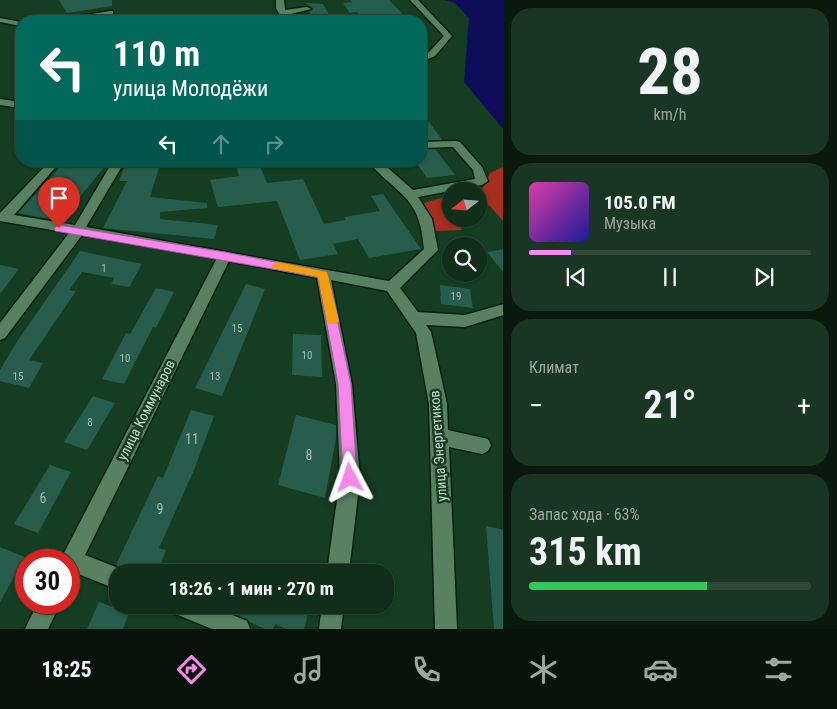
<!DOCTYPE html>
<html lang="ru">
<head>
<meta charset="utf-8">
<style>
	body { margin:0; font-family:"Roboto Condensed",sans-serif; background:#193622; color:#f1f3f6; height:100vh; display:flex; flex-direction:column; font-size:19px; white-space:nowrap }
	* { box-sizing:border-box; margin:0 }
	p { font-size:16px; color:#9ca8a2 }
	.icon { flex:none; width:28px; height:28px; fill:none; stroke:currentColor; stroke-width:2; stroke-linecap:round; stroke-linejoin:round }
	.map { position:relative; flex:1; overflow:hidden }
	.panel { display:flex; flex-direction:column; gap:8px; padding:8px; background:#09190e; width:334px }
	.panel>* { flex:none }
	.guide { position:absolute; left:15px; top:15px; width:412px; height:152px; border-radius:20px; box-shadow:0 1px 4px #0004,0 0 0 1px #304a38; background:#00695c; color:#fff; overflow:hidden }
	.needle { width:32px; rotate:253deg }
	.fabs { position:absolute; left:442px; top:182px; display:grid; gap:10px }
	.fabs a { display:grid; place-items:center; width:45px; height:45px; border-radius:50%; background:#102e19; box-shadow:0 1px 4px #0004,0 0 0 1px #304a38; font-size:25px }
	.speed { position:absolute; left:15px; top:549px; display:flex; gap:10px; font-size:25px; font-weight:700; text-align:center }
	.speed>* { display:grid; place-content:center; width:65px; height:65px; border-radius:50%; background:#102e19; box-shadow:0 1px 4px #0004,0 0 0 1px #304a38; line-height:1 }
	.speed .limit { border:8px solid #d22; background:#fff; color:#111 }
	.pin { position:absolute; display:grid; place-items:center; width:42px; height:42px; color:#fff; margin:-51px -21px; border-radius:50% 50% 50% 0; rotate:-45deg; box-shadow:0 0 5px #0007 }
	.pin .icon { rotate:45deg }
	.me { position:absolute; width:55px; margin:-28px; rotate:356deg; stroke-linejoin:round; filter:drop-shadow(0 0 4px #0008) }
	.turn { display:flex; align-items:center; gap:18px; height:105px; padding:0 15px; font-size:22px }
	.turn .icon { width:65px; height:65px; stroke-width:2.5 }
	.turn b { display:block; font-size:35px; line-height:42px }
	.lanes { display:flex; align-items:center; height:48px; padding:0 15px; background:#0003; justify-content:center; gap:25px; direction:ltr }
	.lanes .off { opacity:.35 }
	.big { font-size:38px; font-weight:700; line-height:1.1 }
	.panel .card { flex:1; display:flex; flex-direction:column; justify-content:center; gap:8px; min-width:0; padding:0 18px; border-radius:20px; background:#193622 }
	.panel .dial { align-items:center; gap:0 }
	.dial b { font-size:65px; line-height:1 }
	.song { display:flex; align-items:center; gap:15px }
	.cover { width:60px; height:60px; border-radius:8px; background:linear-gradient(135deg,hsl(320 70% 55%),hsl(240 70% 35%)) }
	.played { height:5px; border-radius:2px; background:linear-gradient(90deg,#f788eb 15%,#304a38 15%) }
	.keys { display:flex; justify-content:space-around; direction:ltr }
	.heat { display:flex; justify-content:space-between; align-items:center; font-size:28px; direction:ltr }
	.charge { height:8px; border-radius:4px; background:linear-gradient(90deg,#34c759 63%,#304a38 0) }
	.trip { position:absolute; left:109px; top:564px; width:285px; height:50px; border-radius:20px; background:#102e19; box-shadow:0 1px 4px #0004,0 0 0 1px #304a38; font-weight:700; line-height:50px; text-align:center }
	.tab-bar { display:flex; height:80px; justify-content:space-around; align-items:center; background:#06120a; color:#9ca8a2 }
	.tab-bar .icon { width:35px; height:35px }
	.tab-bar .active { color:#f788eb }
	.tab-bar b { font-size:22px; color:#f1f3f6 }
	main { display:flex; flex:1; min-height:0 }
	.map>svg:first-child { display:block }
	.forest { fill:#a72d1c }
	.water { fill:#0e0d59 }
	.building { fill:#265d4d }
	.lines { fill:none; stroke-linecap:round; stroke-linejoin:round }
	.minor-casing { stroke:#04220e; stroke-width:3 }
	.minor { fill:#588162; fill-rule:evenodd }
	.route { fill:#f788eb; stroke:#a15899 }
	.slow { fill:#f59e0b }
	.labels { text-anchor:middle; stroke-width:5; stroke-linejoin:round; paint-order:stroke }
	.number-label { font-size:11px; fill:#a1beae }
	.street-label { font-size:14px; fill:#cadfce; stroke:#153d21 }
	.near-number-label { font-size:14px; fill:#a1beae }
</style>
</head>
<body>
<main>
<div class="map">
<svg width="504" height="629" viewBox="0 0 504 629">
	<rect width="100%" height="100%" fill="#153d21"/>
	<!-- forest -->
	<path class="forest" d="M503 167V221L490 206 479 201V191H468L483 188 490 173Z
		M451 195V219H456L462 230 436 231 424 203Z"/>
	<!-- water -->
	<path class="water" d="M444 0H503V129L464 82 469 18 455 3Z"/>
	<!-- building -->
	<path class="building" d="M59 0H112V6L67 13Z
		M350 0H389L409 21H364L357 12 350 13 343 3 352 2Z
		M305 3 323 4 331 18 313 19 309 11 313 8Z
		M421 122H429L442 140H421Z
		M435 149 455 175 427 178 415 161H421V150Z
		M66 161H84L106 165 60 221 18 213Z
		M127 161H161L150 197 207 203V208L160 212V219L218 225 214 239 103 228 127 181H119Z
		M235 161H258L267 183 303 179 324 224 346 220 344 217 380 211 371 196 383 194 421 249 369 258 358 239 333 244 338 254 300 260 277 201 218 207 210 180 239 176Z
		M504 249V273L487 252Z
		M80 251 142 264 129 287 111 284 114 278 82 272 69 290 76 291 29 360 43 363 29 388 0 381V370L18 340Z
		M0 265 19 269 0 294Z
		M246 284 265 289 222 396 195 388Z
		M440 285 470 289 473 308 441 304Z
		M156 288 174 292 156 328 153 327 124 384 102 379 126 333 130 334Z
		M293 334 321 335 322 377 292 375Z
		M93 396 115 403 87 450 64 442Z
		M191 410 214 416 194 470 159 548 166 550 158 572H138L116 565 158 476 163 478Z
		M296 415 336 425V438L325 498 278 485Z
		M50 465 71 472 38 533 14 524Z
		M486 526 504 530V629H494Z
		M0 547 25 557 0 602Z
		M99 602 129 613 123 629H87Z
		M213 605H310L304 629H286L275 624 273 629H265Z"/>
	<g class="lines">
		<defs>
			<path id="minor" d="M276 0H284L285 10 307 7 311 9 287 15 291 21H283L276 8Z
				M410 0H418L452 36 435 56 421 62V56L429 52 444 36Z
				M110 11H113V15L68 21H50Z
				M0 18 21 22V26L0 22Z
				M0 99 21 102V108L0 105Z
				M456 141 460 142 482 167 488 181 482 185 418 197 432 219 438 250 400 288 418 312 465 315 504 304V315L465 327 426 325 431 332 447 404 448 430 488 439 491 445 488 451 482 454 449 447 457 629H435L429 404 416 333 387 291 331 280 352 384 360 478 349 572H327L340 478 336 384 317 278 229 261 85 555 126 571 118 572V590L76 573 69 576V560H60L64 553 217 258 82 235 5 338 0 340V323L69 233 0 221V213L50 161H61L14 215 75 225 110 166V161H122V166L86 227 389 281 424 249C420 194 397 196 368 161H380L413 190 475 179 473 170 453 147 421 148V142Z
				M38 602H61L48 629H25Z
				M170 605H208L247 621 250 629H212L173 613Z
				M322 605H344L341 629H319Z"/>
		</defs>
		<!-- minor casing -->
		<use href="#minor" class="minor-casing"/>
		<!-- minor -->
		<use href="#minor" class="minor"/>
	</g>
	<!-- route -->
	<path class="route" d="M59 225 225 252 327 272 351 384 357 478 355 483 350 485 345 483 343 478 338 384 318 277 55 231 54 228Z"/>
	<!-- slow -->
	<path class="slow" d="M277 262 327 272 339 321 337 324H329L327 321 318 277 273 268 272 265Z"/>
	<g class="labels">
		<!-- number labels -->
		<g class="number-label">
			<text x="104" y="272">1</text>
			<text x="456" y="300">19</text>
			<text x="237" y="332">15</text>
			<text x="307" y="359">10</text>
			<text x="125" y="362">10</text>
			<text x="18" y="380">15</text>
			<text x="215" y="380">13</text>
			<text x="90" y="426">8</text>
		</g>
		<!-- street labels -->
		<g class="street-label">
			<text transform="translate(146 410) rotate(-63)" y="5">улица Коммунаров</text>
			<text transform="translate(438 446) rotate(-94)" y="5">улица Энергетиков</text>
		</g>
		<!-- near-number labels -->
		<g class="near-number-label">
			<text x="192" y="444">11</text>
			<text x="309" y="460">8</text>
			<text x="43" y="503">6</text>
			<text x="160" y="514">9</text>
		</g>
	</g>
</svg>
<div class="fabs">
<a><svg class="needle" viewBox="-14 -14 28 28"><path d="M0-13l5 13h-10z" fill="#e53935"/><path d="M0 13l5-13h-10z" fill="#9ca8a2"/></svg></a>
<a><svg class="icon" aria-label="search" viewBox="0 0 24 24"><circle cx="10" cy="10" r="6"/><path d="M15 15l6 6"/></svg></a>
</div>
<div class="speed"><div class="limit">30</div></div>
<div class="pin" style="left:59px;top:228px;background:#d93025"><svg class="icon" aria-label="arrive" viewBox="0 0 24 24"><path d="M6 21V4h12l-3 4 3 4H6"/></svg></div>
<svg class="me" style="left:350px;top:478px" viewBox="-20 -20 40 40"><path d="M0-17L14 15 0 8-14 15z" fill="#f788eb" stroke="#fff" stroke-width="4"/></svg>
<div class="trip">18:26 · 1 мин · 270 m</div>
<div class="guide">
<div class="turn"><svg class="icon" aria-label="left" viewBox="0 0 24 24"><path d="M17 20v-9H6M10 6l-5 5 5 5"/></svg><div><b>110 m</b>улица Молодёжи</div></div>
<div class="lanes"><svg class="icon" aria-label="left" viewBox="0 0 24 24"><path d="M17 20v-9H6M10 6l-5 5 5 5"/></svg><svg class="icon off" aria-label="ahead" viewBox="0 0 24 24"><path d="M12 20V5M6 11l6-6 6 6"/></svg><svg class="icon off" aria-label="right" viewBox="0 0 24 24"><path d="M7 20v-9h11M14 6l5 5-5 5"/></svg></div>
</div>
</div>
<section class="panel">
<div class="card dial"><b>28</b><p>km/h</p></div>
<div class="card">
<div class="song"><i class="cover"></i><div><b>105.0 FM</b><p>Музыка</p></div></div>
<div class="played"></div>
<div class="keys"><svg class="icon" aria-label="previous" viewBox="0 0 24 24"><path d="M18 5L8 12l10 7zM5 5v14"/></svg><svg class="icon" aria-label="pause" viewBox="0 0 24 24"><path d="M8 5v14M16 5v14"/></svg><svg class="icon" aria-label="next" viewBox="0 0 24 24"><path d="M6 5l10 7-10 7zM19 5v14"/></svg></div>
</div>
<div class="card"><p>Климат</p>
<div class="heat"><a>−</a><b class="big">21°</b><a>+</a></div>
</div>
<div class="card"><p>Запас хода · 63%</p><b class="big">315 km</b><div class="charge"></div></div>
</section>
</main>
<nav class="tab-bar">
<b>18:25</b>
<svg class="icon active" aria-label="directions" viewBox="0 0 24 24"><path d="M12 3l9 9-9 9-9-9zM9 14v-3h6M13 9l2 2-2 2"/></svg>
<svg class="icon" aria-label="music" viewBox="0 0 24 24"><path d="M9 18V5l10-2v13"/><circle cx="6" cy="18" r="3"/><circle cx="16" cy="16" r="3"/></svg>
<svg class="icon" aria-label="phone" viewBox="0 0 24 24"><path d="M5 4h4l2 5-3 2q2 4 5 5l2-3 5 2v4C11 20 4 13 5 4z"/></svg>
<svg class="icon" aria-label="climate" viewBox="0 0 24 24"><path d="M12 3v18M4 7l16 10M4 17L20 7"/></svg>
<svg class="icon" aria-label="car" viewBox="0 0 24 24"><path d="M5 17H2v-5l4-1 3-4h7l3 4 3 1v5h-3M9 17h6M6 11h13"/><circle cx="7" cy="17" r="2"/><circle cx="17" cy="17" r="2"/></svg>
<svg class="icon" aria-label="filters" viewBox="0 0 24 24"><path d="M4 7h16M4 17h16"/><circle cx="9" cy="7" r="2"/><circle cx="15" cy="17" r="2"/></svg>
</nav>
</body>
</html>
